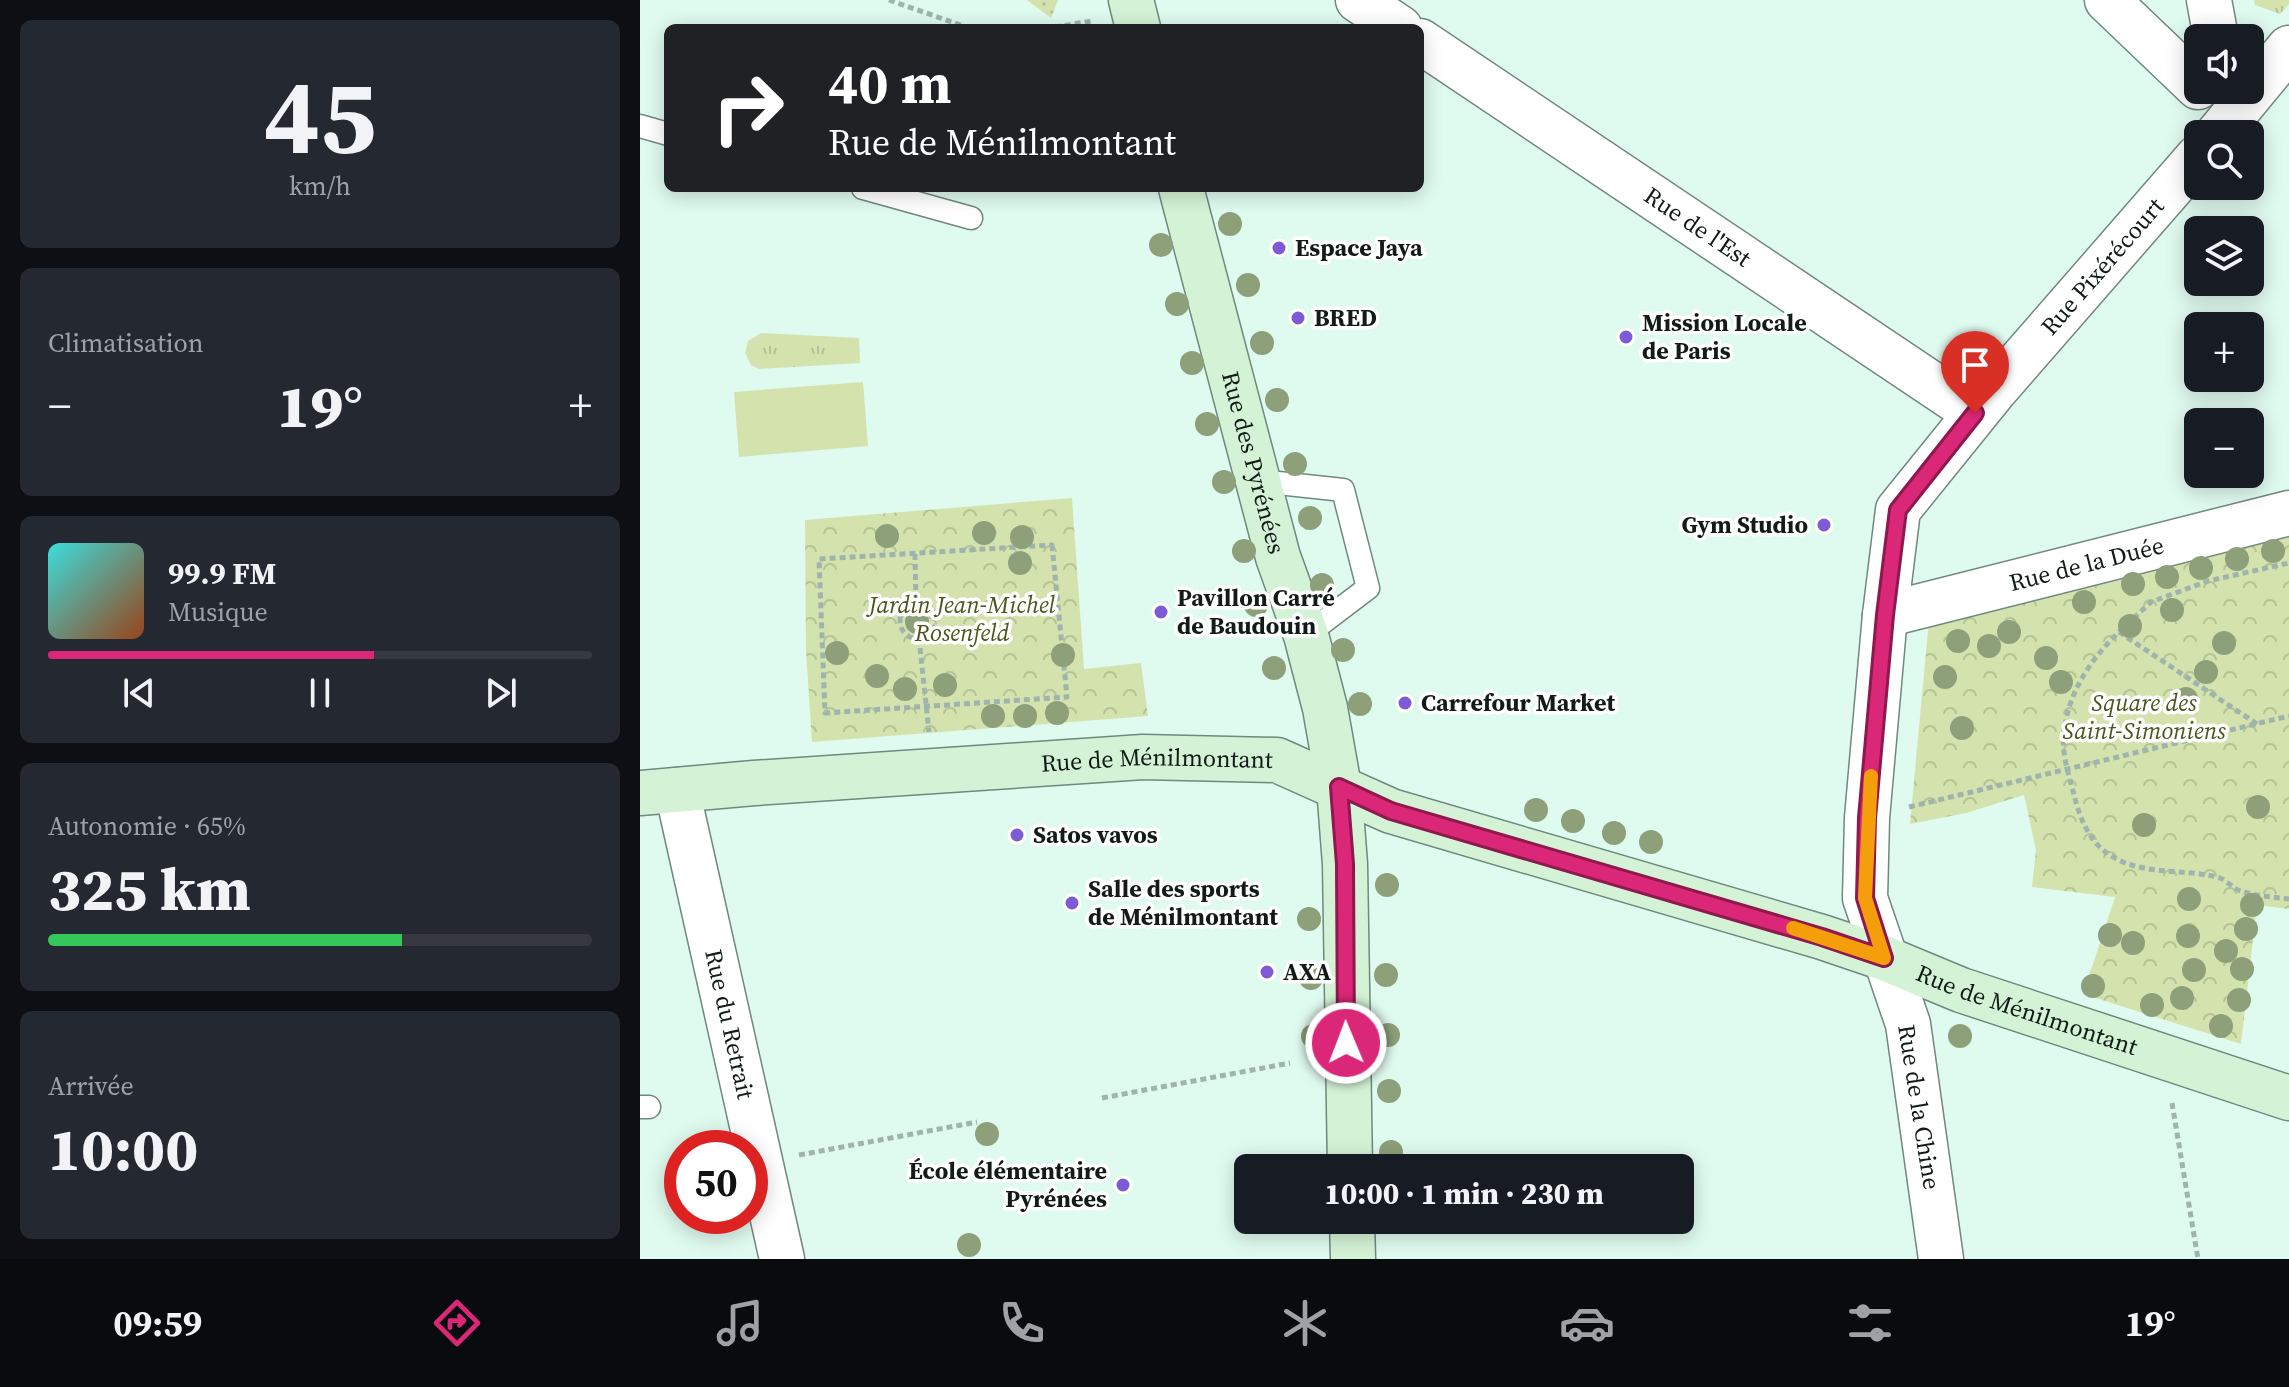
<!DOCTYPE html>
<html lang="fr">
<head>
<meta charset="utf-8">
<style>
	body { margin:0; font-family:"Source Serif 4",serif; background:#242831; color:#f1f3f6; height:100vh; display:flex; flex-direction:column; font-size:30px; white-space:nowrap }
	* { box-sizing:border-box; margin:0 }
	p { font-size:26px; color:#9ea1a6 }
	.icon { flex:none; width:44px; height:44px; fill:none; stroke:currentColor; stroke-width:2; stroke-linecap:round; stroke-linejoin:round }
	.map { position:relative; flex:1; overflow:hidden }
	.panel { display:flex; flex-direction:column; gap:20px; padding:20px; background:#0d0f14; width:640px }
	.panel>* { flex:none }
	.top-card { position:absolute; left:24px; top:24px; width:760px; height:168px; border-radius:12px; box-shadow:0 4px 20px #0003; background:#202124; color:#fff; overflow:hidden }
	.tools { position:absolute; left:1544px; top:24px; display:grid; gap:16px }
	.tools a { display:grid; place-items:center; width:80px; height:80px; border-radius:12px; background:#171b24; box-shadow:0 4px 20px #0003; font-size:40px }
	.speed { position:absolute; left:24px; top:1130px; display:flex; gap:16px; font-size:40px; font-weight:700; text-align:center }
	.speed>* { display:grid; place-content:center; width:104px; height:104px; border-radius:50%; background:#171b24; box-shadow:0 4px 20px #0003; line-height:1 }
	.speed .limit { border:12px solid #d22; background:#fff; color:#111 }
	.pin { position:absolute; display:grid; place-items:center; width:68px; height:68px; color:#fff; margin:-82px -34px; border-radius:50% 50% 50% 0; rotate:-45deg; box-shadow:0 0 8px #0007 }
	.pin .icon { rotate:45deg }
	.me { position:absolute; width:88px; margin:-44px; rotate:359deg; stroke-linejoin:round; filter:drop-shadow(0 0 6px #0008) }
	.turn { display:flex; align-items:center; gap:28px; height:168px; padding:0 32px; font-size:36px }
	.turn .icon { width:104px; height:104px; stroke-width:2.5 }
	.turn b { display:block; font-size:56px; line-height:68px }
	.big { font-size:60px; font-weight:800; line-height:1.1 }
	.panel .widget { flex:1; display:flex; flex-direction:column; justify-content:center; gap:12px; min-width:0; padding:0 28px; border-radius:12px; background:#242831 }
	.panel .dial { align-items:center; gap:0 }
	.dial b { font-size:104px; line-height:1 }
	.song { display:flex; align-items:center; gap:24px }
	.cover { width:96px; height:96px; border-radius:12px; background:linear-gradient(135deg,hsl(180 70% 55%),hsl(20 70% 35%)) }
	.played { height:8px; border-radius:4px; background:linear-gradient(90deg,#db2777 60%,#363941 60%) }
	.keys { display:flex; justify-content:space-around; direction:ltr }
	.heat { display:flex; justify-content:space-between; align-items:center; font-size:44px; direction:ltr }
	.charge { height:12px; border-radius:6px; background:linear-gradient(90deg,#34c759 65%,#363941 0) }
	.trip { position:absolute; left:594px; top:1154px; width:460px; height:80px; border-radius:12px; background:#171b24; box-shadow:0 4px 20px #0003; font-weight:800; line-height:80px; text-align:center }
	.tab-bar { display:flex; height:128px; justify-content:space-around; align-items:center; background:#090b0e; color:#9ea1a6 }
	.tab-bar .icon { width:56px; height:56px }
	.tab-bar .current { color:#db2777 }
	.tab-bar b { font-size:36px; color:#f1f3f6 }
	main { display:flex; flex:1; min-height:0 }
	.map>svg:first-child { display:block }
	.grass { fill:url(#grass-tufts) }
	.park { fill:url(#park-crowns) }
	.garden { fill:url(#garden-dots) }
	.pitch { fill:#d4e3ad }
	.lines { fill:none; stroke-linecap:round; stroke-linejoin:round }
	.lane-casing { stroke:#70887f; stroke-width:25 }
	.street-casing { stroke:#70887f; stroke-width:47 }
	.secondary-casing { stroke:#70887f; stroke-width:47 }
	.path { stroke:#9fb4ac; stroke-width:5; stroke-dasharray:6 4; stroke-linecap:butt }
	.lane { stroke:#fff; stroke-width:22 }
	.street { stroke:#fff; stroke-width:44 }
	.secondary { stroke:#d4f3d6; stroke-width:44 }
	.tree { fill:#8da07a }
	.route-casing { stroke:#8e194d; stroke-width:20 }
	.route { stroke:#db2777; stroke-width:14 }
	.slow { stroke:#f59e0b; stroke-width:14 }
	.poi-dot { fill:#7e5bd6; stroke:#fff; stroke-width:3 }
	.labels { text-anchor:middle; stroke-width:7; stroke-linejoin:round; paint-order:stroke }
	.street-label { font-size:24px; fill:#121b18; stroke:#fff }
	.poi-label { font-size:24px; font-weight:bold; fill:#121b18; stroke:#fff; text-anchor:start }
	.park-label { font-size:24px; font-style:italic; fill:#4a561a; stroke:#fff }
</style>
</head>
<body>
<main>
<section class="panel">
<div class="widget dial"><b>45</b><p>km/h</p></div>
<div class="widget"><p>Climatisation</p>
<div class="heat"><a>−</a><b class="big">19°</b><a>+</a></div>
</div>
<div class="widget">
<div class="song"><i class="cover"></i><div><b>99.9 FM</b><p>Musique</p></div></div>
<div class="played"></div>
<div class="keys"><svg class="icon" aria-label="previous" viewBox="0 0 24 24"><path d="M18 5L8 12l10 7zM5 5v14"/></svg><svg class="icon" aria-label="pause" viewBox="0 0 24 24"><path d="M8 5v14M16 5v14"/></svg><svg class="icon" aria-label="next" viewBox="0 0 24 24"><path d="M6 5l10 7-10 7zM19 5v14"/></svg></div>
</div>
<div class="widget"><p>Autonomie · 65%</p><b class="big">325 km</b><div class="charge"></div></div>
<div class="widget"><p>Arrivée</p><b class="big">10:00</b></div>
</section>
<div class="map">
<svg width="1649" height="1259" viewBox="0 0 1649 1259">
	<defs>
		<pattern id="grass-tufts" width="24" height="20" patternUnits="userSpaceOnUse" patternTransform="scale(2)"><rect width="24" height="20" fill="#d4e3ad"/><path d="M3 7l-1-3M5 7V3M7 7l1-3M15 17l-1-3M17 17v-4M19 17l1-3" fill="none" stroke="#b5c294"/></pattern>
		<pattern id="park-crowns" width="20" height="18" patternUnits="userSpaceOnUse" patternTransform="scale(2)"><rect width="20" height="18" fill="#d4e3ad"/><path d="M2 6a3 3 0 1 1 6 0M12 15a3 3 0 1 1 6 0" fill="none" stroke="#b5c294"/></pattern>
		<pattern id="garden-dots" width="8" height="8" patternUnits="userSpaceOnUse" patternTransform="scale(2)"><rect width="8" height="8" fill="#d4e3ad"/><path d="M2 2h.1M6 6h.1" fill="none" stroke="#b5c294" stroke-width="1.8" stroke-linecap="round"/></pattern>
	</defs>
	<rect width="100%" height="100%" fill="#dffaef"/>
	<!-- grass -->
	<path class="grass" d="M1614 0H1649V4L1640 14 1615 5Z
		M121 333 219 338 220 363 119 369 111 365 105 353 108 341Z"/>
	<!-- park -->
	<path class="park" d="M432 498 444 669 501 663 508 716 172 742 166 651 165 520Z
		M1649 534V909L1617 905 1601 1044 1443 994 1475 897 1392 887 1396 850 1384 795 1326 813 1270 824 1289 620Z"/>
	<!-- garden -->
	<path class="garden" d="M387 0H418L411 18Z"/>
	<!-- pitch -->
	<path class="pitch" d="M223 382 228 446 99 457 94 392Z"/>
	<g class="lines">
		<defs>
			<path id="lane" d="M0 126 28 134
				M223 188 331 218
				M619 481 703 490 728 588 666 635
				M0 1107H9"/>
			<g id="street">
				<path d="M718 0 760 28"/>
				<path d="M1467 0 1558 87"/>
				<path d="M1569 0 1576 38"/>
				<path id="s1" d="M780 41 1335 413"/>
				<path d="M1578 134 1649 48"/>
				<path id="s2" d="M1245 615 1649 513"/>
				<path id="s3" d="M37 790 142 1259"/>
				<path id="s4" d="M1301 1259 1268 1024 1225 898 1227 818 1245 615 1258 510 1355 390 1558 157"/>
			</g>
			<g id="secondary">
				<path d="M491 0 498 28"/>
				<path id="s5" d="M541 188 638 557 666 635 685 708 699 787 705 864 710 1168"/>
				<path id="s6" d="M0 793 114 783 503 757 637 760 751 811 1182 937 1244 958 1321 990 1649 1098"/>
				<path d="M712 1220 713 1259"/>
			</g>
		</defs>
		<!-- lane casing -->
		<use href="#lane" class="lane-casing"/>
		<!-- street casing -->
		<use href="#street" class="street-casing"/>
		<!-- secondary casing -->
		<use href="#secondary" class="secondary-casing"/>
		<!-- path -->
		<path class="path" d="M249 0 329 28 415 27
			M415 27 452 21
			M412 545 427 697 185 713 179 559Z
			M275 554 276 603
			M260 621a18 18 0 1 1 36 0a18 18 0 1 1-36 0Z
			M1479 632 1511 602 1568 581 1649 563
			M279 638 289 732
			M1617 724 1479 632C1451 659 1429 691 1424 731 1421 750 1428 773 1433 791 1438 812 1446 836 1463 850 1497 878 1542 867 1580 878 1588 881 1593 889 1601 891 1616 896 1633 897 1649 899
			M1269 807 1649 716
			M462 1098 650 1063
			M1532 1103 1558 1259
			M159 1155 337 1122"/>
		<!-- lane -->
		<use href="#lane" class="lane"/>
		<!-- street -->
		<use href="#street" class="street"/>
		<!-- secondary -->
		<use href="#secondary" class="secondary"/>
	</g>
	<!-- trees -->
	<g class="tree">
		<circle cx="590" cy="224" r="12"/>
		<circle cx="521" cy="245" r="12"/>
		<circle cx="608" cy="285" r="12"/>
		<circle cx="537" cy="304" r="12"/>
		<circle cx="622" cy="343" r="12"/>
		<circle cx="552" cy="363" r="12"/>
		<circle cx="637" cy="400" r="12"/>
		<circle cx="567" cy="424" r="12"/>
		<circle cx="655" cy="464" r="12"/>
		<circle cx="584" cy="482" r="12"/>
		<circle cx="670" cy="518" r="12"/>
		<circle cx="344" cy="533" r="12"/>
		<circle cx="247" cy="536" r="12"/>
		<circle cx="382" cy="537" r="12"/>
		<circle cx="604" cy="551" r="12"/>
		<circle cx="1633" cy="551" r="12"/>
		<circle cx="1597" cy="559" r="12"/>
		<circle cx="380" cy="563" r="12"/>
		<circle cx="1561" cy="568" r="12"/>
		<circle cx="1527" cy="577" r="12"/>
		<circle cx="1493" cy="584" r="12"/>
		<circle cx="682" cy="585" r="12"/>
		<circle cx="1444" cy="602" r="12"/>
		<circle cx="616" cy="605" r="12"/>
		<circle cx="1532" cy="610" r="12"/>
		<circle cx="277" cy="622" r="12"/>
		<circle cx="1490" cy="626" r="12"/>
		<circle cx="1369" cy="632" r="12"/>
		<circle cx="1318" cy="641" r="12"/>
		<circle cx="1584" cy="643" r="12"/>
		<circle cx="1349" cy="646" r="12"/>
		<circle cx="703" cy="650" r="12"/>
		<circle cx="197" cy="653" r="12"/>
		<circle cx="423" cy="655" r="12"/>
		<circle cx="1406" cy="658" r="12"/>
		<circle cx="634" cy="668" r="12"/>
		<circle cx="1566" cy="672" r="12"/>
		<circle cx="237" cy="676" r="12"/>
		<circle cx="1305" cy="677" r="12"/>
		<circle cx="1421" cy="682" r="12"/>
		<circle cx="305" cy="685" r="12"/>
		<circle cx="265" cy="689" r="12"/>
		<circle cx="1546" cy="699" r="12"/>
		<circle cx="720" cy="704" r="12"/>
		<circle cx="417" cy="713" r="12"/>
		<circle cx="353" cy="716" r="12"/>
		<circle cx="385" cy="716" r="12"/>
		<circle cx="1322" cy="728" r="12"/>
		<circle cx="1618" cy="807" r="12"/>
		<circle cx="896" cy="810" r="12"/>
		<circle cx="933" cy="821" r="12"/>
		<circle cx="1504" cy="825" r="12"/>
		<circle cx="974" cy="833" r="12"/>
		<circle cx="1011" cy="842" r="12"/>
		<circle cx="747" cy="885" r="12"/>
		<circle cx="1549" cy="899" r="12"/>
		<circle cx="1612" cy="905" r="12"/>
		<circle cx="669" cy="919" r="12"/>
		<circle cx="1606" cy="929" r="12"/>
		<circle cx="1470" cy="935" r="12"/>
		<circle cx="1548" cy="936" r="12"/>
		<circle cx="1493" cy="943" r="12"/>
		<circle cx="1586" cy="951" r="12"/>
		<circle cx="1602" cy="969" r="12"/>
		<circle cx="1554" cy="970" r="12"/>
		<circle cx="746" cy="975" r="12"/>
		<circle cx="671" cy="978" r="12"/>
		<circle cx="1453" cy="986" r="12"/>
		<circle cx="1542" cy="998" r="12"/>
		<circle cx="1599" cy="1000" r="12"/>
		<circle cx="1512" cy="1005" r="12"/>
		<circle cx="1581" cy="1026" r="12"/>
		<circle cx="748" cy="1035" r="12"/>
		<circle cx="673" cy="1036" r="12"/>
		<circle cx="1320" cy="1036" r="12"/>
		<circle cx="749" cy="1091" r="12"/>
		<circle cx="347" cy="1134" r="12"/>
		<circle cx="751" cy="1152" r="12"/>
		<circle cx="329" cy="1245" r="12"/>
	</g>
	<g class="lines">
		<defs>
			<path id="route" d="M706 1043 705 864 699 787 751 811 1182 937 1244 958 1225 898 1227 818 1245 615 1258 510 1335 413"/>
		</defs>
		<!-- route casing -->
		<use href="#route" class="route-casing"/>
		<!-- route -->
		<use href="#route" class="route"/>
		<!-- slow -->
		<path class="slow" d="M1153 928 1244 958 1225 898 1231 776"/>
	</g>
	<!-- markers -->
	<g class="poi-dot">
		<circle cx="639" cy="248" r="8"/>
		<circle cx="658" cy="318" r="8"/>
		<circle cx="986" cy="337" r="8"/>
		<circle cx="1184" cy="525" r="8"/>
		<circle cx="521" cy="612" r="8"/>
		<circle cx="765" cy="703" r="8"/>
		<circle cx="377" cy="835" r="8"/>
		<circle cx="432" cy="903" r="8"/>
		<circle cx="627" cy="972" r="8"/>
		<circle cx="483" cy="1185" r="8"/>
	</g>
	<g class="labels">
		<!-- street labels -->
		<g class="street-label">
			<text dy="8" stroke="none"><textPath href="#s1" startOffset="334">Rue de l'Est</textPath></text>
			<text dy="8" stroke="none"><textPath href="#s4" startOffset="1078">Rue Pixérécourt</textPath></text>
			<text dy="8" stroke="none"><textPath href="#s5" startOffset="284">Rue des Pyrénées</textPath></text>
			<text dy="8" stroke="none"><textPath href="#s2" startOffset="208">Rue de la Duée</textPath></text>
			<text dy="8" stroke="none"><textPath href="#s6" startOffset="518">Rue de Ménilmontant</textPath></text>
			<text dy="8" stroke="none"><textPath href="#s6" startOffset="1430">Rue de Ménilmontant</textPath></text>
			<text dy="8" stroke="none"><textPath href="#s3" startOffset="240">Rue du Retrait</textPath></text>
			<text transform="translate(1279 1107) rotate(81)" y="8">Rue de la Chine</text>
		</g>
		<!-- poi labels -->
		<g class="poi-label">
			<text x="655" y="256">Espace Jaya</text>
			<text x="674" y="326">BRED</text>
			<text x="1002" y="331">Mission Locale<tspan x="1002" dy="28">de Paris</tspan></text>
			<text x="1168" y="533" text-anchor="end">Gym Studio</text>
			<text x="537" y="606">Pavillon Carré<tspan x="537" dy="28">de Baudouin</tspan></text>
			<text x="781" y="711">Carrefour Market</text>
			<text x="393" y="843">Satos vavos</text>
			<text x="448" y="897">Salle des sports<tspan x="448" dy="28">de Ménilmontant</tspan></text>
			<text x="643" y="980">AXA</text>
			<text x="467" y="1179" text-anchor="end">École élémentaire<tspan x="467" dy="28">Pyrénées</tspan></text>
		</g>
		<!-- park labels -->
		<g class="park-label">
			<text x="322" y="613">Jardin Jean-Michel<tspan x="322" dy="28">Rosenfeld</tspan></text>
			<text x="1504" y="711">Square des<tspan x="1504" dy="28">Saint-Simoniens</tspan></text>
		</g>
	</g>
</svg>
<div class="tools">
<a><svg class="icon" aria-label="sound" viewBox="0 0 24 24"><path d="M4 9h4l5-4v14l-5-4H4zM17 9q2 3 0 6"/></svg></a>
<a><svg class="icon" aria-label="search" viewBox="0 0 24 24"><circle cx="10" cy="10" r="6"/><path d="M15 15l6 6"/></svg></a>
<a><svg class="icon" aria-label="layers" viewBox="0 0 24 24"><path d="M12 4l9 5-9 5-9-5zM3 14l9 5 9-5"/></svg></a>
<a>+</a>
<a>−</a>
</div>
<div class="speed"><div class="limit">50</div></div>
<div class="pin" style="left:1335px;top:413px;background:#d93025"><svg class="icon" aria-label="arrive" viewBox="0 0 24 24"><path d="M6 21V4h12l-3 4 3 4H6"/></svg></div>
<svg class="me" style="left:706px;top:1043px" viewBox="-20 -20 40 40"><circle r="17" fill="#db2777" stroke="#fff" stroke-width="3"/><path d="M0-11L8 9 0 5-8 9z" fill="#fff"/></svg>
<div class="trip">10:00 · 1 min · 230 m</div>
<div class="top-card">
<div class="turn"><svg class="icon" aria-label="right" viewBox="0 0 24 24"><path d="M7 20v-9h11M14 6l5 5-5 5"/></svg><div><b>40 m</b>Rue de Ménilmontant</div></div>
</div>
</div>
</main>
<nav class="tab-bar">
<b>09:59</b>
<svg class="icon current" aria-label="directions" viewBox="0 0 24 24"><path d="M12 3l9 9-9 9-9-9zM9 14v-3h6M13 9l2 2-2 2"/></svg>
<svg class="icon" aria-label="music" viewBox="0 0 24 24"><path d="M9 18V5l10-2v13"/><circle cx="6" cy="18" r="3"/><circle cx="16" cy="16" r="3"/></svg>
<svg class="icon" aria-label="phone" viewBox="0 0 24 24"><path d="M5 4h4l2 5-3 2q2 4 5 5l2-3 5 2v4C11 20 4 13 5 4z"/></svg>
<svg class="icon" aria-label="climate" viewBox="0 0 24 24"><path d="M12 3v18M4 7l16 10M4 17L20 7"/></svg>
<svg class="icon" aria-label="car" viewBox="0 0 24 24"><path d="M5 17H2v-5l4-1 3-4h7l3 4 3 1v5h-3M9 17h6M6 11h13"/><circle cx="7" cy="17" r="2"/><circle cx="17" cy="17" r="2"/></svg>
<svg class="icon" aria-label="filters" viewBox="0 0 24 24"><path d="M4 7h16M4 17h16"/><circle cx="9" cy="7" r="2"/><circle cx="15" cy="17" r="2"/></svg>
<b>19°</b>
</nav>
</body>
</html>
